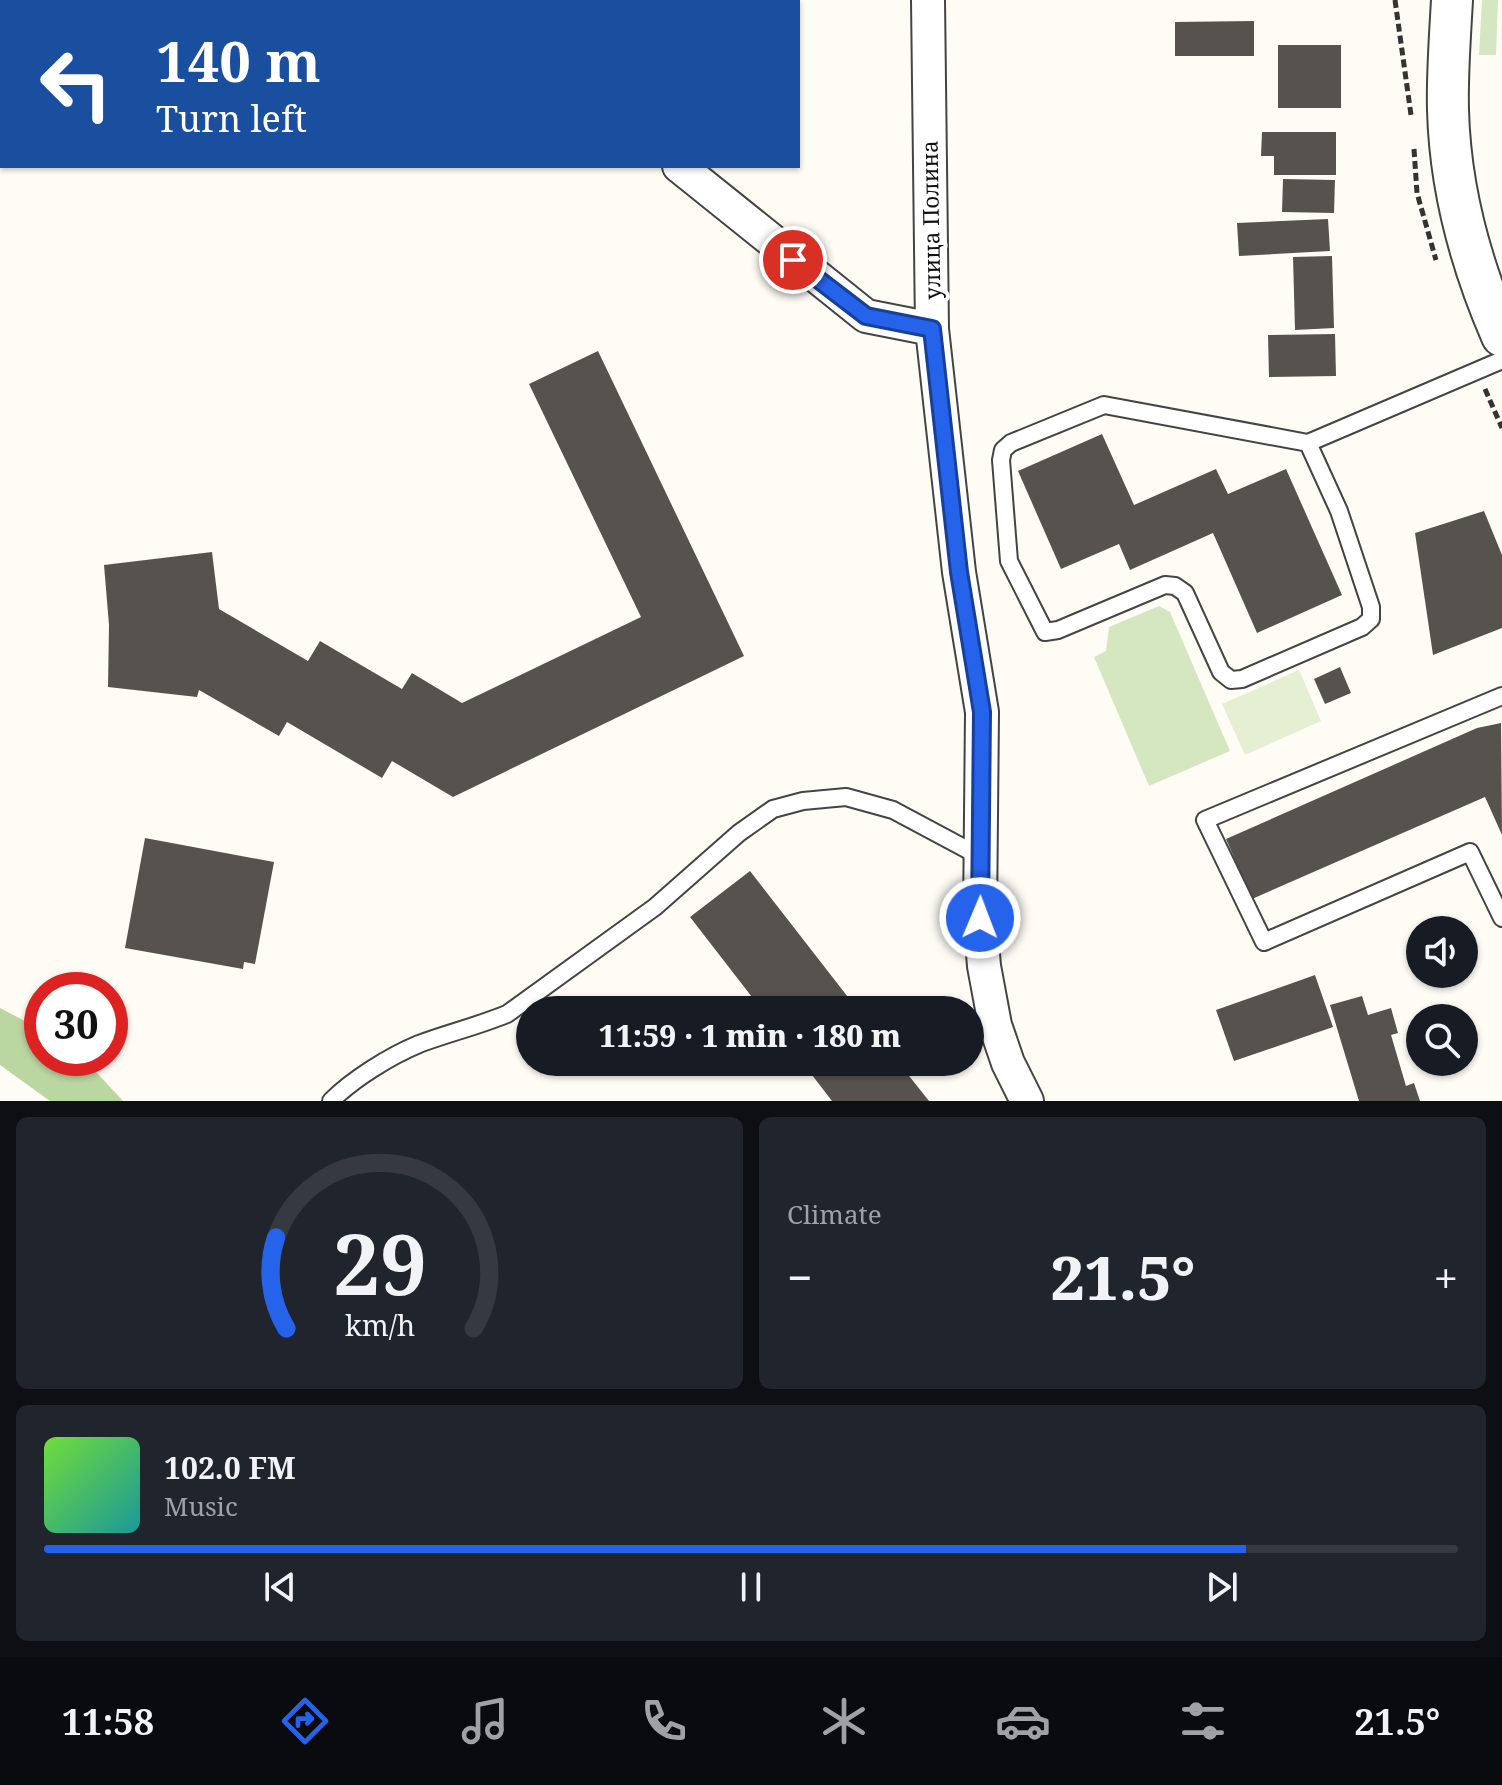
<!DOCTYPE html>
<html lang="en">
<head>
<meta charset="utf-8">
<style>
	body { margin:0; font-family:"Noto Serif",serif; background:#20242c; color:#f1f3f6; height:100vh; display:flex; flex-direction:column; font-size:30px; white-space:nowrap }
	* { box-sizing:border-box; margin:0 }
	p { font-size:26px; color:#9ea1a6 }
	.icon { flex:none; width:44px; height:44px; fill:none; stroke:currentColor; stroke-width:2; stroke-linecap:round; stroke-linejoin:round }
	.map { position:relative; height:1101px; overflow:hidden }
	.panel { display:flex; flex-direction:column; gap:16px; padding:16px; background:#0d0f14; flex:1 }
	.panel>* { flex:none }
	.banner { position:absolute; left:0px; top:0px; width:800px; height:168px; box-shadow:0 2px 6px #0004; background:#1a4fa0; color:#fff; overflow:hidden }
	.fabs { position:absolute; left:1406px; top:916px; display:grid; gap:16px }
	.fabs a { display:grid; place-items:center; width:72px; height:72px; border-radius:50%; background:#171b24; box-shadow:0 2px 6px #0004; font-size:40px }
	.speed { position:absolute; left:24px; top:972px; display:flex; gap:16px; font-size:40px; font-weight:700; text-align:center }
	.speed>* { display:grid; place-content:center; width:104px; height:104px; border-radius:50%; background:#171b24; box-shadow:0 2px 6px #0004; line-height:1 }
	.speed .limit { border:12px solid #d22; background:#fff; color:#111 }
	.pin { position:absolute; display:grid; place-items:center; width:68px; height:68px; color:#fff; margin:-34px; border:4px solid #fff; border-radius:50%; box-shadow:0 2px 8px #0007 }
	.me { position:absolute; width:88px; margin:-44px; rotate:1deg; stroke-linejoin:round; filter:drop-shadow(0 0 6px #0008) }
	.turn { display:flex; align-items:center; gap:28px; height:168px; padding:0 24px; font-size:36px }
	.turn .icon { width:104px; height:104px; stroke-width:2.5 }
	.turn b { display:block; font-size:56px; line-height:68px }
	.big { font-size:60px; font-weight:800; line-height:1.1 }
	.panel .widget { flex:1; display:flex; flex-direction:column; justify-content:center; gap:12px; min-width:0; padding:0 28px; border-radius:12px; background:#20242c }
	.panel .dial { align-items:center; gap:0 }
	.dial svg { height:208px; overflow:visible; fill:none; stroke:#363941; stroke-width:7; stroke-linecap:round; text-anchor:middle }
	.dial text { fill:#f1f3f6; stroke:none }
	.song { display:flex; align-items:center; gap:24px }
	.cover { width:96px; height:96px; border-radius:12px; background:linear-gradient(135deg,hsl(100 70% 55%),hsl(180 70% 35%)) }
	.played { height:8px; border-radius:4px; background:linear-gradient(90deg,#2563eb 85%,#363941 85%) }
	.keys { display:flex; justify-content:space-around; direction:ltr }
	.heat { display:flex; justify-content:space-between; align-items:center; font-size:44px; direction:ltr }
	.panel .tiles { flex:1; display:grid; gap:16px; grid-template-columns:1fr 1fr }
	.widget:last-child { grid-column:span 2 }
	.trip { position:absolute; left:516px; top:996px; width:468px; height:80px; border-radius:40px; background:#171b24; box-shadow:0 2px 6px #0004; font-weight:800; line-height:80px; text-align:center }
	.tabs { display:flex; height:128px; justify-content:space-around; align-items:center; background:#090b0e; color:#9ea1a6 }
	.tabs .icon { width:56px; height:56px }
	.tabs .on { color:#2563eb }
	.tabs b { font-size:36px; color:#f1f3f6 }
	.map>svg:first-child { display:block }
	.green { fill:#d5e7c1 }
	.forest { fill:#bad6a1 }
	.pitch { fill:#e5efd2 }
	.building { fill:#58524e }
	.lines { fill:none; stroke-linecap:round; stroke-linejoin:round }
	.service-casing { stroke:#444; stroke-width:20 }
	.minor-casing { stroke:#444; stroke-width:36 }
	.tertiary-casing { stroke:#444; stroke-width:44 }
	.path { stroke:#333; stroke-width:5; stroke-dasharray:8 4; stroke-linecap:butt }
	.service { stroke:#fff; stroke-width:16 }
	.minor { stroke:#fff; stroke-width:32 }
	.tertiary { stroke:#fff; stroke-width:40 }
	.route-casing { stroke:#184099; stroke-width:20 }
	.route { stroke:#2563eb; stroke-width:14 }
	.labels { text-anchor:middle; stroke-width:8; stroke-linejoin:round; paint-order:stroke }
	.street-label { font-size:22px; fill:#111; stroke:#fff }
</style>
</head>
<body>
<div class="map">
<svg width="1502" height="1101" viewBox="0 0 1502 1101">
	<rect width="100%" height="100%" fill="#fefcf5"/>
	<!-- green -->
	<path class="green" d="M1482 0H1498L1496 55H1479Z
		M1159 606 1170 612 1230 751 1149 786 1094 657 1106 651 1109 627Z"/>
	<!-- forest -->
	<path class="forest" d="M0 1008 42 1030V1058H83L123 1101H50L0 1065Z"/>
	<!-- pitch -->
	<path class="pitch" d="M1299 670 1321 721 1245 755 1222 704Z"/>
	<!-- building -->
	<path class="building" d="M1254 21V56H1175V22Z
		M1278 45H1341V108H1278Z
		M1262 132H1336V175H1274V156H1261Z
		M1283 179 1335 180 1334 213 1282 212Z
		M1328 219 1330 251 1239 256 1237 223Z
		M1332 256 1334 328 1295 330 1293 257Z
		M1335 334 1336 376 1269 377 1268 335Z
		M598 351 744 656 453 797 392 761 382 778 287 722 279 736 199 690 197 697 108 687 109 625 104 565 212 552 219 609 308 661 320 641 402 689 412 673 462 703 641 617 529 384Z
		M1102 434 1134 505 1216 469 1228 494 1286 469 1342 595 1257 633 1213 533 1130 570 1119 544 1061 569 1018 471Z
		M1484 511 1502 555V628L1433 655 1415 533Z
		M1340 667 1351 693 1325 704 1314 679Z
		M1501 723 1502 835 1485 797 1252 899 1226 839 1477 728Z
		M145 838 274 862 255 964 244 962 243 969 125 948Z
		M750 871 858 1010H762L690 917Z
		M1315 975 1333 1027 1234 1061 1216 1010Z
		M1362 996 1368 1015 1391 1008 1398 1033 1391 1035 1406 1086 1414 1083 1420 1101H1359L1330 1005Z
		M802 1062H898L929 1101H832Z"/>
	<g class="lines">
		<defs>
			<path id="service" d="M1308 443 1339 511 1371 607V619L1362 627 1242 679 1231 680 1221 672 1185 593 1175 586 1165 585 1058 630 1045 632 1009 561 1001 460 1003 450 1011 443 1104 405 1308 443 1502 360
				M1502 696 1205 820 1264 942 1470 852 1502 918
				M331 1101C353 1079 390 1056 419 1044 448 1033 478 1026 507 1014L655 907 739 833 773 809 803 801 846 797 893 810 981 857"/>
			<path id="minor" d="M551 0 552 2
				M928 0 932 329 959 572 982 712 980 918 984 966 995 1025 1008 1063 1027 1101
				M679 166 866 316 932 329"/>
			<path id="tertiary" d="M1452 0C1450 37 1447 74 1448 110 1450 188 1471 265 1502 336"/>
		</defs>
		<!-- service casing -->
		<use href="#service" class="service-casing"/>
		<!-- minor casing -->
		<use href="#minor" class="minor-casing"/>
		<!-- tertiary casing -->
		<use href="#tertiary" class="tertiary-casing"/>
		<!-- path -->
		<path class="path" d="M1395 0 1411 115
			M1414 149 1417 193 1436 260
			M1485 389 1502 428"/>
		<!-- service -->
		<use href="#service" class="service"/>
		<!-- minor -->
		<use href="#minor" class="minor"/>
		<!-- tertiary -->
		<use href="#tertiary" class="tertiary"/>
	</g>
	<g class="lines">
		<defs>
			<path id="route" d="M793 260 866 316 932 329 959 572 982 712 980 918"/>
		</defs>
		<!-- route casing -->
		<use href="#route" class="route-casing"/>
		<!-- route -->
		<use href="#route" class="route"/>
	</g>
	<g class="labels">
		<!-- street labels -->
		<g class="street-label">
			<text transform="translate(931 220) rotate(-91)" y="8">улица Полина</text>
		</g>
	</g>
</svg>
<div class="fabs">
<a><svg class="icon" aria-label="sound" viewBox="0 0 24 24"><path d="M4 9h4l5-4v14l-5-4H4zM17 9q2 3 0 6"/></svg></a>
<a><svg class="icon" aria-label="search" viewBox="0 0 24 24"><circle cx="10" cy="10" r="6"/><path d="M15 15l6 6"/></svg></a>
</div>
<div class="speed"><div class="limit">30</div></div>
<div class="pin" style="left:793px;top:260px;background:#d93025"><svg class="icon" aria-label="arrive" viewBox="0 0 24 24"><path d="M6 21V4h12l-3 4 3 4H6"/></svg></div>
<svg class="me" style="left:980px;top:918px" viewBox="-20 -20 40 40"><circle r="17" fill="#2563eb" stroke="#fff" stroke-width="3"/><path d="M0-11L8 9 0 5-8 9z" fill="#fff"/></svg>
<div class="trip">11:59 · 1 min · 180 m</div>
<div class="banner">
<div class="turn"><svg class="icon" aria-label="left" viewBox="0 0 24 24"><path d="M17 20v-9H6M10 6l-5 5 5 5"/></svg><div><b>140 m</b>Turn left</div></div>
</div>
</div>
<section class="panel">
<div class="tiles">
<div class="widget dial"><svg viewBox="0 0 100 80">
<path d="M14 69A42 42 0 1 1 86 69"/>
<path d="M14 69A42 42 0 0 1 10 34" stroke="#2563eb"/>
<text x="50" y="56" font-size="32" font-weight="700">29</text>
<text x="50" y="72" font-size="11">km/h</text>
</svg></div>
<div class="widget"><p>Climate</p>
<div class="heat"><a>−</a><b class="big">21.5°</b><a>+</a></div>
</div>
<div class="widget">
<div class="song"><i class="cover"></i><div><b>102.0 FM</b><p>Music</p></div></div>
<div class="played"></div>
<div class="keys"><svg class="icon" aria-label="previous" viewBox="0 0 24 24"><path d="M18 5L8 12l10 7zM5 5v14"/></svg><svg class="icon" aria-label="pause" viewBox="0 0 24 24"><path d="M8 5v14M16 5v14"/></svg><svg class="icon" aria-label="next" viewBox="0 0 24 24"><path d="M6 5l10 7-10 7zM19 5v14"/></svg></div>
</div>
</div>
</section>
<nav class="tabs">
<b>11:58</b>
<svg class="icon on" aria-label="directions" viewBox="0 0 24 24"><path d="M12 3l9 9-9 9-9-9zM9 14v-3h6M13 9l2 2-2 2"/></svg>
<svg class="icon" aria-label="music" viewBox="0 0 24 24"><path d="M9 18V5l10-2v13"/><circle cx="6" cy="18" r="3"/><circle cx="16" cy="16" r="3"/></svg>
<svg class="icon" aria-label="phone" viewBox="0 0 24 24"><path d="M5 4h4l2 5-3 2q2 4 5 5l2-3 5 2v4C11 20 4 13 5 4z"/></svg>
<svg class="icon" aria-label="climate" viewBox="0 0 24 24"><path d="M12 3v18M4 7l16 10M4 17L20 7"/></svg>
<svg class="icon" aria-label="car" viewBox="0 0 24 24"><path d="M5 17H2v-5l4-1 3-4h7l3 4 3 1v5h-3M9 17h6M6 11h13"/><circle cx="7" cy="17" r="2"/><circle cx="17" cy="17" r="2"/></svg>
<svg class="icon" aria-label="filters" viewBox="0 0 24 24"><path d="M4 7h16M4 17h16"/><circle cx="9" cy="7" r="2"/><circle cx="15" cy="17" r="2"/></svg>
<b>21.5°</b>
</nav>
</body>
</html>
